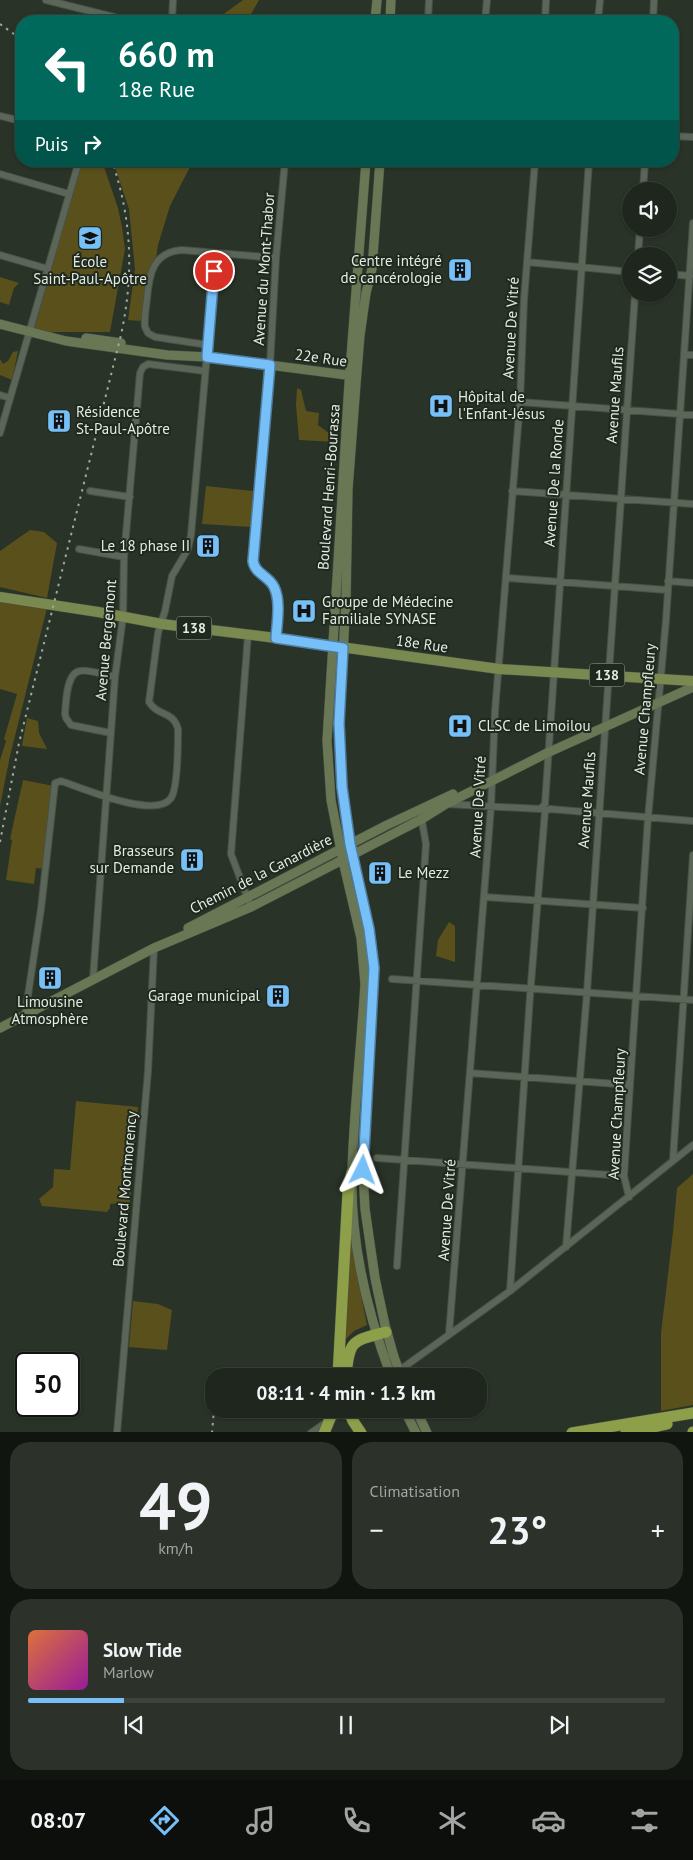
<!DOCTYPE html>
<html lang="fr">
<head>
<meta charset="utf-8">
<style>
	body { margin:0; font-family:"PT Sans",sans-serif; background:#2c322a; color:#f1f3f6; height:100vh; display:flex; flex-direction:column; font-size:19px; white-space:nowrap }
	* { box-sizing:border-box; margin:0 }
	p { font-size:16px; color:#a1a5a4 }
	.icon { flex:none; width:28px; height:28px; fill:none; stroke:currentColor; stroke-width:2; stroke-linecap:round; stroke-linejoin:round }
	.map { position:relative; height:1432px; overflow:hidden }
	.sheet { display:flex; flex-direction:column; gap:10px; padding:10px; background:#111510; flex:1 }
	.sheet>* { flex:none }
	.top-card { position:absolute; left:15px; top:15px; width:664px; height:152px; border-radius:20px; box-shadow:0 1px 4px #0004,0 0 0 1px #3c433b; background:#00695c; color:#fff; overflow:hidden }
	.buttons { position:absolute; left:622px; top:182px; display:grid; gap:10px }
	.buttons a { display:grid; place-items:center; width:55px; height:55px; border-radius:50%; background:#1f261d; box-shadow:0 1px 4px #0004,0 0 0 1px #3c433b; font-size:25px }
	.speed { position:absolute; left:15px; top:1352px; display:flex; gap:10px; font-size:25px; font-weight:700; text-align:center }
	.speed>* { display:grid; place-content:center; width:65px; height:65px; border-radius:50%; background:#1f261d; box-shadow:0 1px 4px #0004,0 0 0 1px #3c433b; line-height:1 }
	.speed .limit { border:2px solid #111; border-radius:8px; background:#fff; color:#111 }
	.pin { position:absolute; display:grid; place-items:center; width:42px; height:42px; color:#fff; margin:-21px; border:2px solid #fff; border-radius:50%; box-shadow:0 1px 5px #0007 }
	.me { position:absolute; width:55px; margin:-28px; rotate:3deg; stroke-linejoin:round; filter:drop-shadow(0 0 4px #0008) }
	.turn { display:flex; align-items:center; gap:18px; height:105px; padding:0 20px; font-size:22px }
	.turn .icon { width:65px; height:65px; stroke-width:2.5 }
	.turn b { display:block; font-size:35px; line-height:42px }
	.then { display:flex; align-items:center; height:48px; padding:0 20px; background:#0003; gap:10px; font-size:19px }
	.big { font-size:38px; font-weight:700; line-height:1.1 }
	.sheet .card { flex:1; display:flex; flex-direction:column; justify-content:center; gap:8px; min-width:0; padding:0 18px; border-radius:20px; background:#2c322a }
	.sheet .dial { align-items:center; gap:0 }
	.dial b { font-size:65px; line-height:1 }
	.song { display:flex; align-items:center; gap:15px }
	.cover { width:60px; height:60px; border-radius:8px; background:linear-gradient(135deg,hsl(20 70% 55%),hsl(300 70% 35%)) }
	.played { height:5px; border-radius:2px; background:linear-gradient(90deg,#77c0f7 15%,#3c433b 15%) }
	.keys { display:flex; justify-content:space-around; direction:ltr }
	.heat { display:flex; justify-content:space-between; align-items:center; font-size:28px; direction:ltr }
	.sheet .tiles { flex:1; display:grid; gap:10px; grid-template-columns:1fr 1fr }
	.card:last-child { grid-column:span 2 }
	.trip { position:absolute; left:205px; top:1368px; width:282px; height:50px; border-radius:20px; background:#1f261d; box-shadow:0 1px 4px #0004,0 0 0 1px #3c433b; font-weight:700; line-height:50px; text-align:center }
	.tab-bar { display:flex; height:80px; justify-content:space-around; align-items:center; background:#0c0f0c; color:#a1a5a4 }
	.tab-bar .icon { width:35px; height:35px }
	.tab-bar .selected { color:#77c0f7 }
	.tab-bar b { font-size:22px; color:#f1f3f6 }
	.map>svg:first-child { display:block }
	.green { fill:#59501c }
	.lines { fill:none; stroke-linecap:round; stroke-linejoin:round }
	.street-casing { stroke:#485046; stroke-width:8 }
	.secondary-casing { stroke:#485046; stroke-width:10 }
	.primary-casing { stroke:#485046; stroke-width:11 }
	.highway-casing { stroke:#485046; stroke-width:12 }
	.street { stroke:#5b6659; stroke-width:6 }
	.secondary { stroke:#6a7754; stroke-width:9 }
	.primary { stroke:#79894f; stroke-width:10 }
	.highway { stroke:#8da049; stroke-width:11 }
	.rail { stroke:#a1a9a0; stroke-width:2; stroke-dasharray:2.5 5; stroke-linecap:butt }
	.secondary-bridge-casing { stroke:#485046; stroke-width:10; stroke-linecap:butt }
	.highway-bridge-casing { stroke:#485046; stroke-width:12; stroke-linecap:butt }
	.secondary-bridge { stroke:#6a7754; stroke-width:9 }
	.highway-bridge { stroke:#8da049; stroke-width:11 }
	.route-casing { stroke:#4d7da1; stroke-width:12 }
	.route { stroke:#77c0f7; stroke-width:9 }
	.labels { text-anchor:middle; stroke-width:4; stroke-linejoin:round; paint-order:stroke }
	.shield { fill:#1f291d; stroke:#a9b1a8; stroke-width:1 }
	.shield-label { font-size:14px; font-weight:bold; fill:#e4ebe3 }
	.poi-label { font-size:15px; fill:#e4ebe3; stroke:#1f291d; text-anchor:start }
	.street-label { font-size:15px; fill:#e4ebe3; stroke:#1f291d }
</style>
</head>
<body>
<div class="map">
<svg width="693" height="1433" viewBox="0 0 693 1433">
	<rect width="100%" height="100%" fill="#293327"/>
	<!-- green -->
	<path class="green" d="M243 0H259L247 21H214Z
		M81 161H102L118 208 122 227 125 249 110 332H30Z
		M113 161H193L170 206 158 245 155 266 145 277 143 318 140 321 128 320 135 269 129 209Z
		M0 277 19 283 14 288 9 305 0 302Z
		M18 351 12 380 0 375V359L3 364 8 361 13 352Z
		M297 388 301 390 306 411 319 413 318 425 334 437 335 442 299 440 296 405Z
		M206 486 253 491 251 527 202 524Z
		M30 530 44 532 57 543 47 598 0 587V551Z
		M0 597 48 604 10 756 0 806V760L6 741 4 739 17 694 0 689Z
		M27 718 38 721 39 733 47 749 22 746Z
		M23 780 54 786 45 869 36 868 34 884 6 880 12 840 10 839Z
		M449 922 455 926V962L436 956 438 940Z
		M76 1101 138 1107 129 1212H122V1203L110 1204V1208L107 1212 42 1206 39 1199 53 1187 54 1169 70 1170Z
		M693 1174V1405L661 1411V1333L673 1232 677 1188Z
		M351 1235 356 1270 367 1325 354 1331 344 1341Z
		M133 1301 158 1304 172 1310 167 1350 129 1347Z"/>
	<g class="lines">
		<defs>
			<path id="street" d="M46 0 130 21
				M172 21 173 0
				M428 21 429 0
				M485 21 487 0
				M545 21 546 0
				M598 21 600 0
				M653 21 654 0
				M0 116 21 121
				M672 136 693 137
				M0 174 69 194
				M643 191 645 161
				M0 255 48 269
				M638 256 640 229
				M527 262 631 272
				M669 274 690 276
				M208 345 155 337 148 333 145 327C144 318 146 308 147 299 149 274 153 252 182 250L276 258
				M684 355H693
				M0 395 10 398
				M520 402 693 415
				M0 433 79 161
				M90 491 130 497
				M512 491 693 504
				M79 549 124 557
				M507 578 667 590
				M668 581 693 583
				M248 635 231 854 251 907
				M276 638C277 623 281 601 274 587 269 576 255 574 253 561L270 365 276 258 285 161
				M111 733 71 725 66 718 65 714C66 703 66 673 80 671 87 669 106 675 115 677
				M447 804 540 809 545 804 589 161
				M485 897 643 908
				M93 979 115 677 123 617 124 557 140 373 143 367 148 364 205 371
				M392 979 693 1000
				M25 1015 41 909 55 783 61 781C82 788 156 820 171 798 178 788 178 743 178 729 173 710 158 717 149 702L158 633 165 611 172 576 188 549 191 535 216 253
				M470 1073 630 1085
				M377 1158 624 1176
				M673 1160 693 855
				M629 1197 624 1176 630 1085 648 818 666 620 693 223
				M566 1247 587 992 635 294
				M397 1266 426 844 421 816
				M510 1291 530 996 545 811 550 809 693 821
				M449 1334 491 807 495 711 520 402 524 300 535 161
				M397 1372 510 1291 693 1145
				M117 1433 148 1071 154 948
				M311 1433 345 1409"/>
			<path id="secondary" d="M375 21 377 0
				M390 21 391 0
				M366 161 349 383 327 741 331 800 343 861 361 938 365 984C361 1047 354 1109 352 1171 350 1240 367 1312 391 1376
				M380 161 372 269 366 293 360 335 356 384 348 489 346 601 339 723 340 759 344 806 350 844 369 929 374 968 363 1170 365 1209 375 1278 385 1325 394 1357
				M0 324 66 341 167 355 207 357 354 376
				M86 338 121 343
				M188 928 387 825 453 794
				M0 1028 154 948 251 907 422 819 446 804 547 753 693 687
				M404 1409 416 1433
				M416 1409 427 1433"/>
			<path id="primary" d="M0 597 98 612 162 624 276 638 499 669 693 681"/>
			<path id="highway" d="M338 1376 348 1192 352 1172
				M346 1376C349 1339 353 1341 386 1332
				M348 1409 353 1421 361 1433
				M572 1433 693 1413
				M626 1433 667 1424
				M693 1433V1432"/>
		</defs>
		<!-- street casing -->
		<use href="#street" class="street-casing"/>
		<!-- secondary casing -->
		<use href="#secondary" class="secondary-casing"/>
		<!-- primary casing -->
		<use href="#primary" class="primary-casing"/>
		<!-- highway casing -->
		<use href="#highway" class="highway-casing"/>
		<!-- street -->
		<use href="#street" class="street"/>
		<!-- secondary -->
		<use href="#secondary" class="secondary"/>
		<!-- primary -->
		<use href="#primary" class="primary"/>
		<!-- highway -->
		<use href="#highway" class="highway"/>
		<!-- rail -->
		<path class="rail" d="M0 24 21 39
			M0 842 19 743 121 335C134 274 132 220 112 161
			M212 1433 214 1409"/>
		<defs>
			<path id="secondary-bridge" d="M394 1357 401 1376"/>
			<path id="highway-bridge" d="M324 1433 334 1409"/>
		</defs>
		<!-- secondary-bridge casing -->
		<use href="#secondary-bridge" class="secondary-bridge-casing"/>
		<!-- highway-bridge casing -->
		<use href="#highway-bridge" class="highway-bridge-casing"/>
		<!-- secondary-bridge -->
		<use href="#secondary-bridge" class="secondary-bridge"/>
		<!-- highway-bridge -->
		<use href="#highway-bridge" class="highway-bridge"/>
	</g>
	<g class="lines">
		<defs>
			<path id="route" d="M214 271 207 357 270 365 253 561C255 574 269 576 274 587 281 601 277 623 276 638L343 648 339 723 342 787 350 844 369 929 374 968 363 1170"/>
		</defs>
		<!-- route casing -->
		<use href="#route" class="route-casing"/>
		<!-- route -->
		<use href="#route" class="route"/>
	</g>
	<!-- icons -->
	<defs>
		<symbol id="school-square" viewBox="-11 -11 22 22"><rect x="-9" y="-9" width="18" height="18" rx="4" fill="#77c0f7" stroke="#1f291d"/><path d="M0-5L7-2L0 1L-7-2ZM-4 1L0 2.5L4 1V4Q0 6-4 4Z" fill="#111"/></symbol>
		<symbol id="building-square" viewBox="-11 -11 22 22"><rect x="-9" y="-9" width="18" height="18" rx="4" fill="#77c0f7" stroke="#1f291d"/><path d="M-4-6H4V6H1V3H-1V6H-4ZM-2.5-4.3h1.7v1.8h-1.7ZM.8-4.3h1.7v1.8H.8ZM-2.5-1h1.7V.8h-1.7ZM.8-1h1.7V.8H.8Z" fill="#111"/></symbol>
		<symbol id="hospital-square" viewBox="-11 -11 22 22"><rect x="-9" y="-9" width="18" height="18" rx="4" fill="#77c0f7" stroke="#1f291d"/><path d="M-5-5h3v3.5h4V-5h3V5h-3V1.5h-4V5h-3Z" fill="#111"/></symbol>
	</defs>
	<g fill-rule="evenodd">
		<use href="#school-square" x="76" y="224" width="28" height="28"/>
		<use href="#building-square" x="446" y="256" width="28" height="28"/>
		<use href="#hospital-square" x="427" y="392" width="28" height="28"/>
		<use href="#building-square" x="45" y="407" width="28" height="28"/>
		<use href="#building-square" x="194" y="532" width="28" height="28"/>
		<use href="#hospital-square" x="290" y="597" width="28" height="28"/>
		<use href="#hospital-square" x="446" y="712" width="28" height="28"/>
		<use href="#building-square" x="178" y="846" width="28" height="28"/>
		<use href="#building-square" x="366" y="859" width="28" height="28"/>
		<use href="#building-square" x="36" y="964" width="28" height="28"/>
		<use href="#building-square" x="264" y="982" width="28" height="28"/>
	</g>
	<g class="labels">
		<!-- shield labels -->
		<g class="shield">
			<rect x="176.5" y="616.5" width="35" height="23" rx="4"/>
			<rect x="589.5" y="663.5" width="35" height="23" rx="4"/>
		</g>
		<g class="shield-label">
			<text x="194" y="633">138</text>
			<text x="607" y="680">138</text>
		</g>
		<!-- poi labels -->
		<g class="poi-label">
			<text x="442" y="266" text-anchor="end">Centre intégré<tspan x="442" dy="17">de cancérologie</tspan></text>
			<text x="90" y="267" text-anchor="middle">École<tspan x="90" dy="17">Saint-Paul-Apôtre</tspan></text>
			<text x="458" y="402">Hôpital de<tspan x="458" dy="17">l'Enfant-Jésus</tspan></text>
			<text x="76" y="417">Résidence<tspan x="76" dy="17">St-Paul-Apôtre</tspan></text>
			<text x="190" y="551" text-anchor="end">Le 18 phase II</text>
			<text x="322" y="607">Groupe de Médecine<tspan x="322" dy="17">Familiale SYNASE</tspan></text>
			<text x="478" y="731">CLSC de Limoilou</text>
			<text x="174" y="856" text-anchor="end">Brasseurs<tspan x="174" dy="17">sur Demande</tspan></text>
			<text x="398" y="878">Le Mezz</text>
			<text x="260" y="1001" text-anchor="end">Garage municipal</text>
			<text x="50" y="1007" text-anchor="middle">Limousine<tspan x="50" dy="17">Atmosphère</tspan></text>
		</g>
		<!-- street labels -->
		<g class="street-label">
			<text transform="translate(264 269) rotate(-86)" y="5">Avenue du Mont-Thabor</text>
			<text transform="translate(511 328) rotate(-87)" y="5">Avenue De Vitré</text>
			<text transform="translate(321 358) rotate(8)" y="5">22e Rue</text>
			<text transform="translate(615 395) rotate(-86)" y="5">Avenue Maufils</text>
			<text transform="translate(554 483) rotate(-86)" y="5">Avenue De la Ronde</text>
			<text transform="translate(329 487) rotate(-86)" y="5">Boulevard Henri-Bourassa</text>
			<text transform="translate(106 640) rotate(-85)" y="5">Avenue Bergemont</text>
			<text transform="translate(422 644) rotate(8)" y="5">18e Rue</text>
			<text transform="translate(645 709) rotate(-85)" y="5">Avenue Champfleury</text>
			<text transform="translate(587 800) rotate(-86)" y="5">Avenue Maufils</text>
			<text transform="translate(478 807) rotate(-87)" y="5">Avenue De Vitré</text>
			<text transform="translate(261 874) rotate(-27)" y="5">Chemin de la Canardière</text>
			<text transform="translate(617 1114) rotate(-87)" y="5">Avenue Champfleury</text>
			<text transform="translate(125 1189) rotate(-85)" y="5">Boulevard Montmorency</text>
			<text transform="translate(447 1210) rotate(-86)" y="5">Avenue De Vitré</text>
		</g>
	</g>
</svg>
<div class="buttons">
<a><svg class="icon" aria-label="sound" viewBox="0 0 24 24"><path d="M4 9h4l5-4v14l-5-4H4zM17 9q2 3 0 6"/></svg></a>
<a><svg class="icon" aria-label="layers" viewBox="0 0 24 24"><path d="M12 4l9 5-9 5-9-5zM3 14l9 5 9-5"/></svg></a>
</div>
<div class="speed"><div class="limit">50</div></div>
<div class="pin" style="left:214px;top:271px;background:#d93025"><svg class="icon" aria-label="arrive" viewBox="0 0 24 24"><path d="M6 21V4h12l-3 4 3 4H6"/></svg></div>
<svg class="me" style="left:363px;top:1170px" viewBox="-20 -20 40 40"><path d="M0-17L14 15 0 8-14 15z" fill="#77c0f7" stroke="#fff" stroke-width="4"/></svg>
<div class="trip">08:11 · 4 min · 1.3 km</div>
<div class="top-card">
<div class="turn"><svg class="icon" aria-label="left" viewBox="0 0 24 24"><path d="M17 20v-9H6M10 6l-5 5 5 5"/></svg><div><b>660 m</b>18e Rue</div></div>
<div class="then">Puis<svg class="icon" aria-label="right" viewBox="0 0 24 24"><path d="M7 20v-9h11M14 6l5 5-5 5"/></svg></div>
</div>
</div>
<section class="sheet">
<div class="tiles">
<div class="card dial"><b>49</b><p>km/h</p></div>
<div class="card"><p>Climatisation</p>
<div class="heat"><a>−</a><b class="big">23°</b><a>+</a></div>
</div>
<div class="card">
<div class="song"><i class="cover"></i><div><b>Slow Tide</b><p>Marlow</p></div></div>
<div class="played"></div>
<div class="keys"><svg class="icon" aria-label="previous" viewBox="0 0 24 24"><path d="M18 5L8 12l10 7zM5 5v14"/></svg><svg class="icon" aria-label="pause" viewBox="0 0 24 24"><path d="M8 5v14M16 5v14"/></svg><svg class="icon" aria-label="next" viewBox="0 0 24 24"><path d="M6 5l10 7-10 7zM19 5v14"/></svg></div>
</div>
</div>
</section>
<nav class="tab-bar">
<b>08:07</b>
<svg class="icon selected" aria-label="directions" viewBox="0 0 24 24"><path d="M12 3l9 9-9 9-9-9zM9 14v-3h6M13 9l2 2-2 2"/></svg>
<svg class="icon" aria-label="music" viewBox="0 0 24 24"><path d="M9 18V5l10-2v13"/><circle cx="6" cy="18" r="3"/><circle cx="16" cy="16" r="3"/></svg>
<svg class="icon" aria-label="phone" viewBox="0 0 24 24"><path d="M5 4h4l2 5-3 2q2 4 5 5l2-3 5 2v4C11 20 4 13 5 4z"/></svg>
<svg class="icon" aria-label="climate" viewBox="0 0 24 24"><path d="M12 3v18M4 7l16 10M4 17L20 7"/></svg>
<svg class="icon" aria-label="car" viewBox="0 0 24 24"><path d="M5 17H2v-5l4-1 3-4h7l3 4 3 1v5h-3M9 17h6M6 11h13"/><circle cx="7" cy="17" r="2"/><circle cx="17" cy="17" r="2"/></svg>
<svg class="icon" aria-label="filters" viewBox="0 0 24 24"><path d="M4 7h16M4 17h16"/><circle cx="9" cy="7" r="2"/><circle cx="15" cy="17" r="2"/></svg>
</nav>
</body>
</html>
